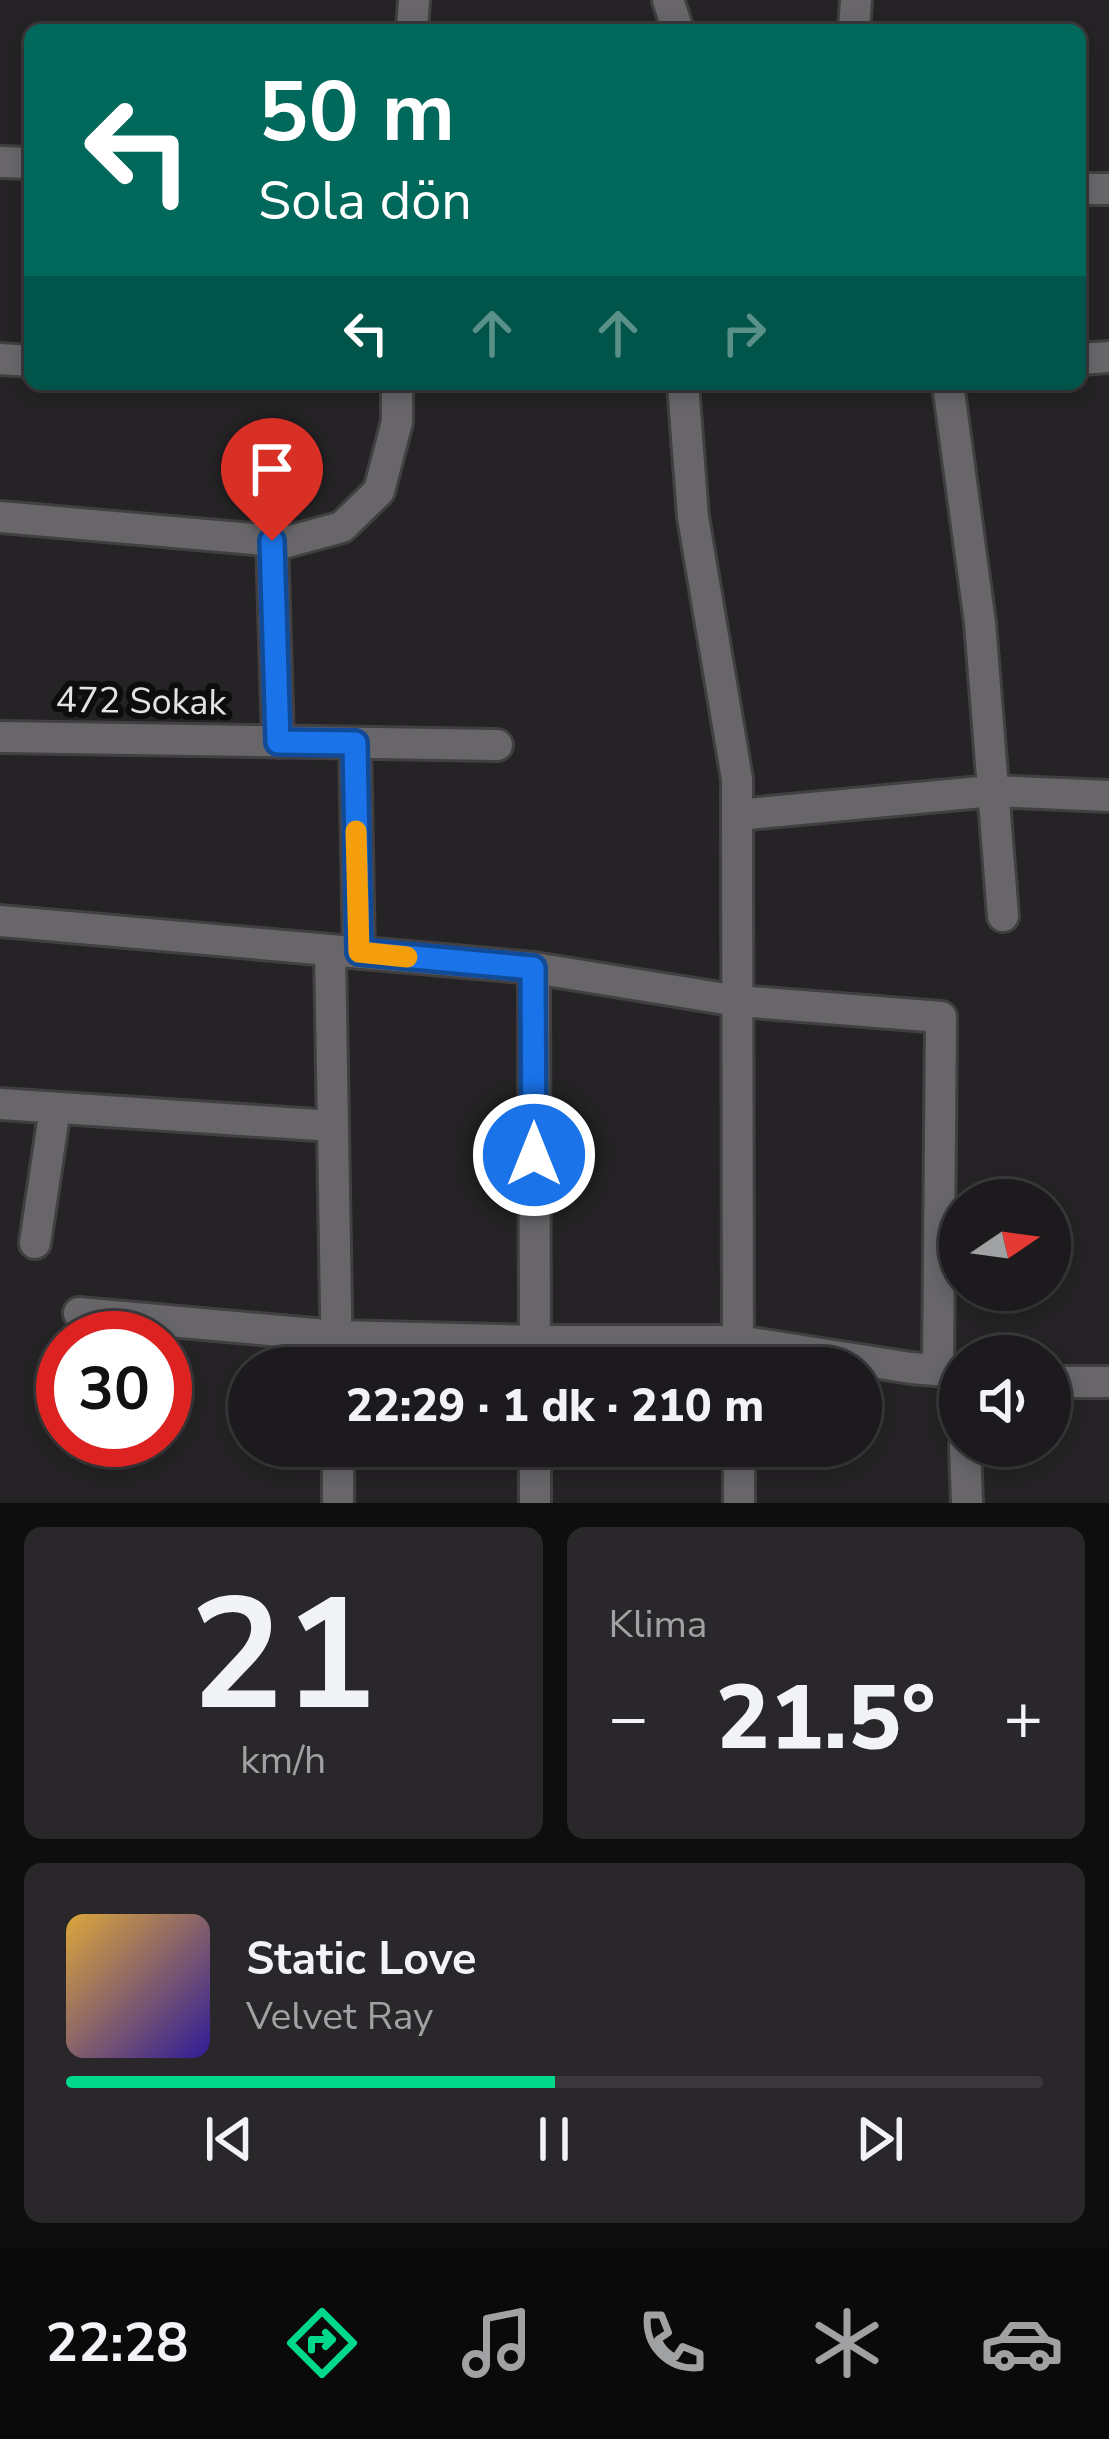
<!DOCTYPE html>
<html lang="tr">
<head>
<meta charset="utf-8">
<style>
	body { margin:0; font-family:"Nunito Sans",sans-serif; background:#292729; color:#f1f3f6; height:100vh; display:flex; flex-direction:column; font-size:45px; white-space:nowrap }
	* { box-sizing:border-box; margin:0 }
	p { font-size:39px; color:#a0a1a3 }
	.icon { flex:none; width:66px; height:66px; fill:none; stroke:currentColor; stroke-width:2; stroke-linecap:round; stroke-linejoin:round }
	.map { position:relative; height:1503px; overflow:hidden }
	.sheet { display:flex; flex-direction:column; gap:24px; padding:24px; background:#0f0e0f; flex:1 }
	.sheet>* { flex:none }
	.guide { position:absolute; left:24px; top:24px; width:1062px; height:366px; border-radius:18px; box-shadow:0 6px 18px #0003,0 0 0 3px #3a383b; background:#00695c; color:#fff; overflow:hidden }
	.needle { width:78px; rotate:77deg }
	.controls { position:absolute; left:939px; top:1179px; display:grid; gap:24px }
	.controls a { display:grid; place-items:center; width:132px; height:132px; border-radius:50%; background:#1c1a1c; box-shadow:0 6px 18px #0003,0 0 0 3px #3a383b; font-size:60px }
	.speed { position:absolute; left:36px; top:1311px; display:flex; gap:24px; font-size:60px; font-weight:700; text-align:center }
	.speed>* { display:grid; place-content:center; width:156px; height:156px; border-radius:50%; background:#1c1a1c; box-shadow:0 6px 18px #0003,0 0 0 3px #3a383b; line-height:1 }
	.speed .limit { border:18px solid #d22; background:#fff; color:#111 }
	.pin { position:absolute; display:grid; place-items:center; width:102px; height:102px; color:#fff; margin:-123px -51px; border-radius:50% 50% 50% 0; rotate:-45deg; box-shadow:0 0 12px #0007 }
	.pin .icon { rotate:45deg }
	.me { position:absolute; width:132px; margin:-66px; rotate:0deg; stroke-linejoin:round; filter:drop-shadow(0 0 9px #0008) }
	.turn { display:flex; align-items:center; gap:42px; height:252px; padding:0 36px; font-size:54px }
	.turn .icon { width:156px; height:156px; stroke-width:2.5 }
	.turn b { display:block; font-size:84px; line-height:102px }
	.lanes { display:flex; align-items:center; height:114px; padding:0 36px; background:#0003; justify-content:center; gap:60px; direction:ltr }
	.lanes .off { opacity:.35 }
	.big { font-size:90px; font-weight:800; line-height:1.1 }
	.sheet .card { flex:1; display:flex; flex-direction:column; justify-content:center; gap:18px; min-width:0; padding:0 42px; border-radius:18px; background:#292729 }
	.sheet .dial { align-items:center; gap:0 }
	.dial b { font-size:156px; line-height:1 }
	.song { display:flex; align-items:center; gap:36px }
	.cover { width:144px; height:144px; border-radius:18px; background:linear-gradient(135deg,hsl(40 70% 55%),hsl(250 70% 35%)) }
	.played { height:12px; border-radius:6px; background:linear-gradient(90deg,#00d98c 50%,#3a383b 50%) }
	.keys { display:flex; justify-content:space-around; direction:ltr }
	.heat { display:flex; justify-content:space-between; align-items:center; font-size:66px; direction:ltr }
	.sheet .tiles { flex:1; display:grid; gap:24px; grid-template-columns:1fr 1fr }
	.card:last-child { grid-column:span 2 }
	.trip { position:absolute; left:228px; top:1347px; width:654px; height:120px; border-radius:60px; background:#1c1a1c; box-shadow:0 6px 18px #0003,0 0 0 3px #3a383b; font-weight:800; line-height:120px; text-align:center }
	.dock { display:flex; height:192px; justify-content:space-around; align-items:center; background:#0b0a0b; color:#a0a1a3 }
	.dock .icon { width:84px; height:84px }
	.dock .current { color:#00d98c }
	.dock b { font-size:54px; color:#f1f3f6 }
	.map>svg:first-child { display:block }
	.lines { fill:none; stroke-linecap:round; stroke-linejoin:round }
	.minor-casing { stroke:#413f41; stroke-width:36 }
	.minor { stroke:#686669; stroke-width:30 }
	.route-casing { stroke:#114b97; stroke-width:30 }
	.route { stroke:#1a73e8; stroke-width:21 }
	.slow { stroke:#f59e0b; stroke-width:21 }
	.labels { text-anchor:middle; stroke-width:12; stroke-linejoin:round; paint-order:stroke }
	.street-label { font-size:36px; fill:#e3e2e4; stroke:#0d0d0e }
</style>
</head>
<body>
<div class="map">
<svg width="1109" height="1503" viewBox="0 0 1109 1503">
	<rect width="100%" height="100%" fill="#252325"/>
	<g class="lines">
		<defs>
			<path id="minor" d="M668 0 678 30
				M412 30 414 0
				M854 30 856 0
				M0 162 30 163
				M1080 189H1109
				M0 359 30 361
				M1080 359 1109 357
				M683 384 693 517 737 779 738 1368
				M948 384 980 623 1003 916
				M0 517 287 542 342 527 379 491 397 422V384
				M272 541 278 742
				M0 737 497 745
				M355 743 359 953
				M737 815 992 791 1109 796
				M0 921 534 968 738 1001 941 1017 938 1370
				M330 950 337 1368
				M534 968 535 1368
				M0 1104 333 1126
				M35 1243 55 1108
				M79 1313 337 1336 535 1341H738L911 1368 960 1372
				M1050 1382H1109
				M338 1446V1503
				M535 1446V1503
				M739 1446V1503
				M965 1446 967 1503"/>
		</defs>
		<!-- minor casing -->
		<use href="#minor" class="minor-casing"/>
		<!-- minor -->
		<use href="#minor" class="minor"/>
	</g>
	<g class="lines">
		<defs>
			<path id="route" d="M272 541 278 742 355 743 359 952 533 968 534 1155"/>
		</defs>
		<!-- route casing -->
		<use href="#route" class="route-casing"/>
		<!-- route -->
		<use href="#route" class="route"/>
		<!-- slow -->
		<path class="slow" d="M356 831 359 952 407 957"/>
	</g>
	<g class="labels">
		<!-- street labels -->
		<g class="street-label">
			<text transform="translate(141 700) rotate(1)" y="13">472 Sokak</text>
		</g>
	</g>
</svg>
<div class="controls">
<a><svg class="needle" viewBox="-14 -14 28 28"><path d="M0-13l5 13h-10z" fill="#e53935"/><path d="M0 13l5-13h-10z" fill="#a0a1a3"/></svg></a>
<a><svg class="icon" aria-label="sound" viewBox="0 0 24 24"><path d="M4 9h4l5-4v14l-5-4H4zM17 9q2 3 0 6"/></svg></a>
</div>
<div class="speed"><div class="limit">30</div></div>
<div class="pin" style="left:272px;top:541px;background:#d93025"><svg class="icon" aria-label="arrive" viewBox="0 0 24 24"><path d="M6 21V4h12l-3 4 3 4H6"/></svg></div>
<svg class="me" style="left:534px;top:1155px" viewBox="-20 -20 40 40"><circle r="17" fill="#1a73e8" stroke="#fff" stroke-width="3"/><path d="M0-11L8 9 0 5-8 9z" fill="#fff"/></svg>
<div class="trip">22:29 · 1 dk · 210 m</div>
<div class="guide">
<div class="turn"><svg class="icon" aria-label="left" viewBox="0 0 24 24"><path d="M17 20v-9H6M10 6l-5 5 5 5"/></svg><div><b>50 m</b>Sola dön</div></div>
<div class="lanes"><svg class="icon" aria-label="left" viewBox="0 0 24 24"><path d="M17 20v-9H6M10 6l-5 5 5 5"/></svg><svg class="icon off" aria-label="ahead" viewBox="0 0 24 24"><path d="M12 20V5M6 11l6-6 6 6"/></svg><svg class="icon off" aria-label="ahead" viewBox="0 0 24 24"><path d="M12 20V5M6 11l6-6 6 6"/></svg><svg class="icon off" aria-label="right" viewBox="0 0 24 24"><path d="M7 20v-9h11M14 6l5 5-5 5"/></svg></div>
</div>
</div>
<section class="sheet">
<div class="tiles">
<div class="card dial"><b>21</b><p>km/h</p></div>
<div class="card"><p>Klima</p>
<div class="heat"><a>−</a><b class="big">21.5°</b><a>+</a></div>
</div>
<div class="card">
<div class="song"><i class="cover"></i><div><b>Static Love</b><p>Velvet Ray</p></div></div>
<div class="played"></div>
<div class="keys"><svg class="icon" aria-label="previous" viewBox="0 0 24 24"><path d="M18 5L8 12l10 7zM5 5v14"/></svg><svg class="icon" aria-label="pause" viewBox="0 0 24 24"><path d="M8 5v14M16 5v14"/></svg><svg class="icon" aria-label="next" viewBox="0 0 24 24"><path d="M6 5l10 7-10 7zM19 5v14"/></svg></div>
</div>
</div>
</section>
<nav class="dock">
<b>22:28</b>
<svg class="icon current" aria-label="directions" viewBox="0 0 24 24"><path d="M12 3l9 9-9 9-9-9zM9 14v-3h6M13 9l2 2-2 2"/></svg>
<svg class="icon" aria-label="music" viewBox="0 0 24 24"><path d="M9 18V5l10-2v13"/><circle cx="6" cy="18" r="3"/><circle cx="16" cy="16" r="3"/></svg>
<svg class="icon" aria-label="phone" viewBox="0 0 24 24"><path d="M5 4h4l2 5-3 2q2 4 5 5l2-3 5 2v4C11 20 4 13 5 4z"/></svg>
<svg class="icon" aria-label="climate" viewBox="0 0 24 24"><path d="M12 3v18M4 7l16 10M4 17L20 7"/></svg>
<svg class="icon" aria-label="car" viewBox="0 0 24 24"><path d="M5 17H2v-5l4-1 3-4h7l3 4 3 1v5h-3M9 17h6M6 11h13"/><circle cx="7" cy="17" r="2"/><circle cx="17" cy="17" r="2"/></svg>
</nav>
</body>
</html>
